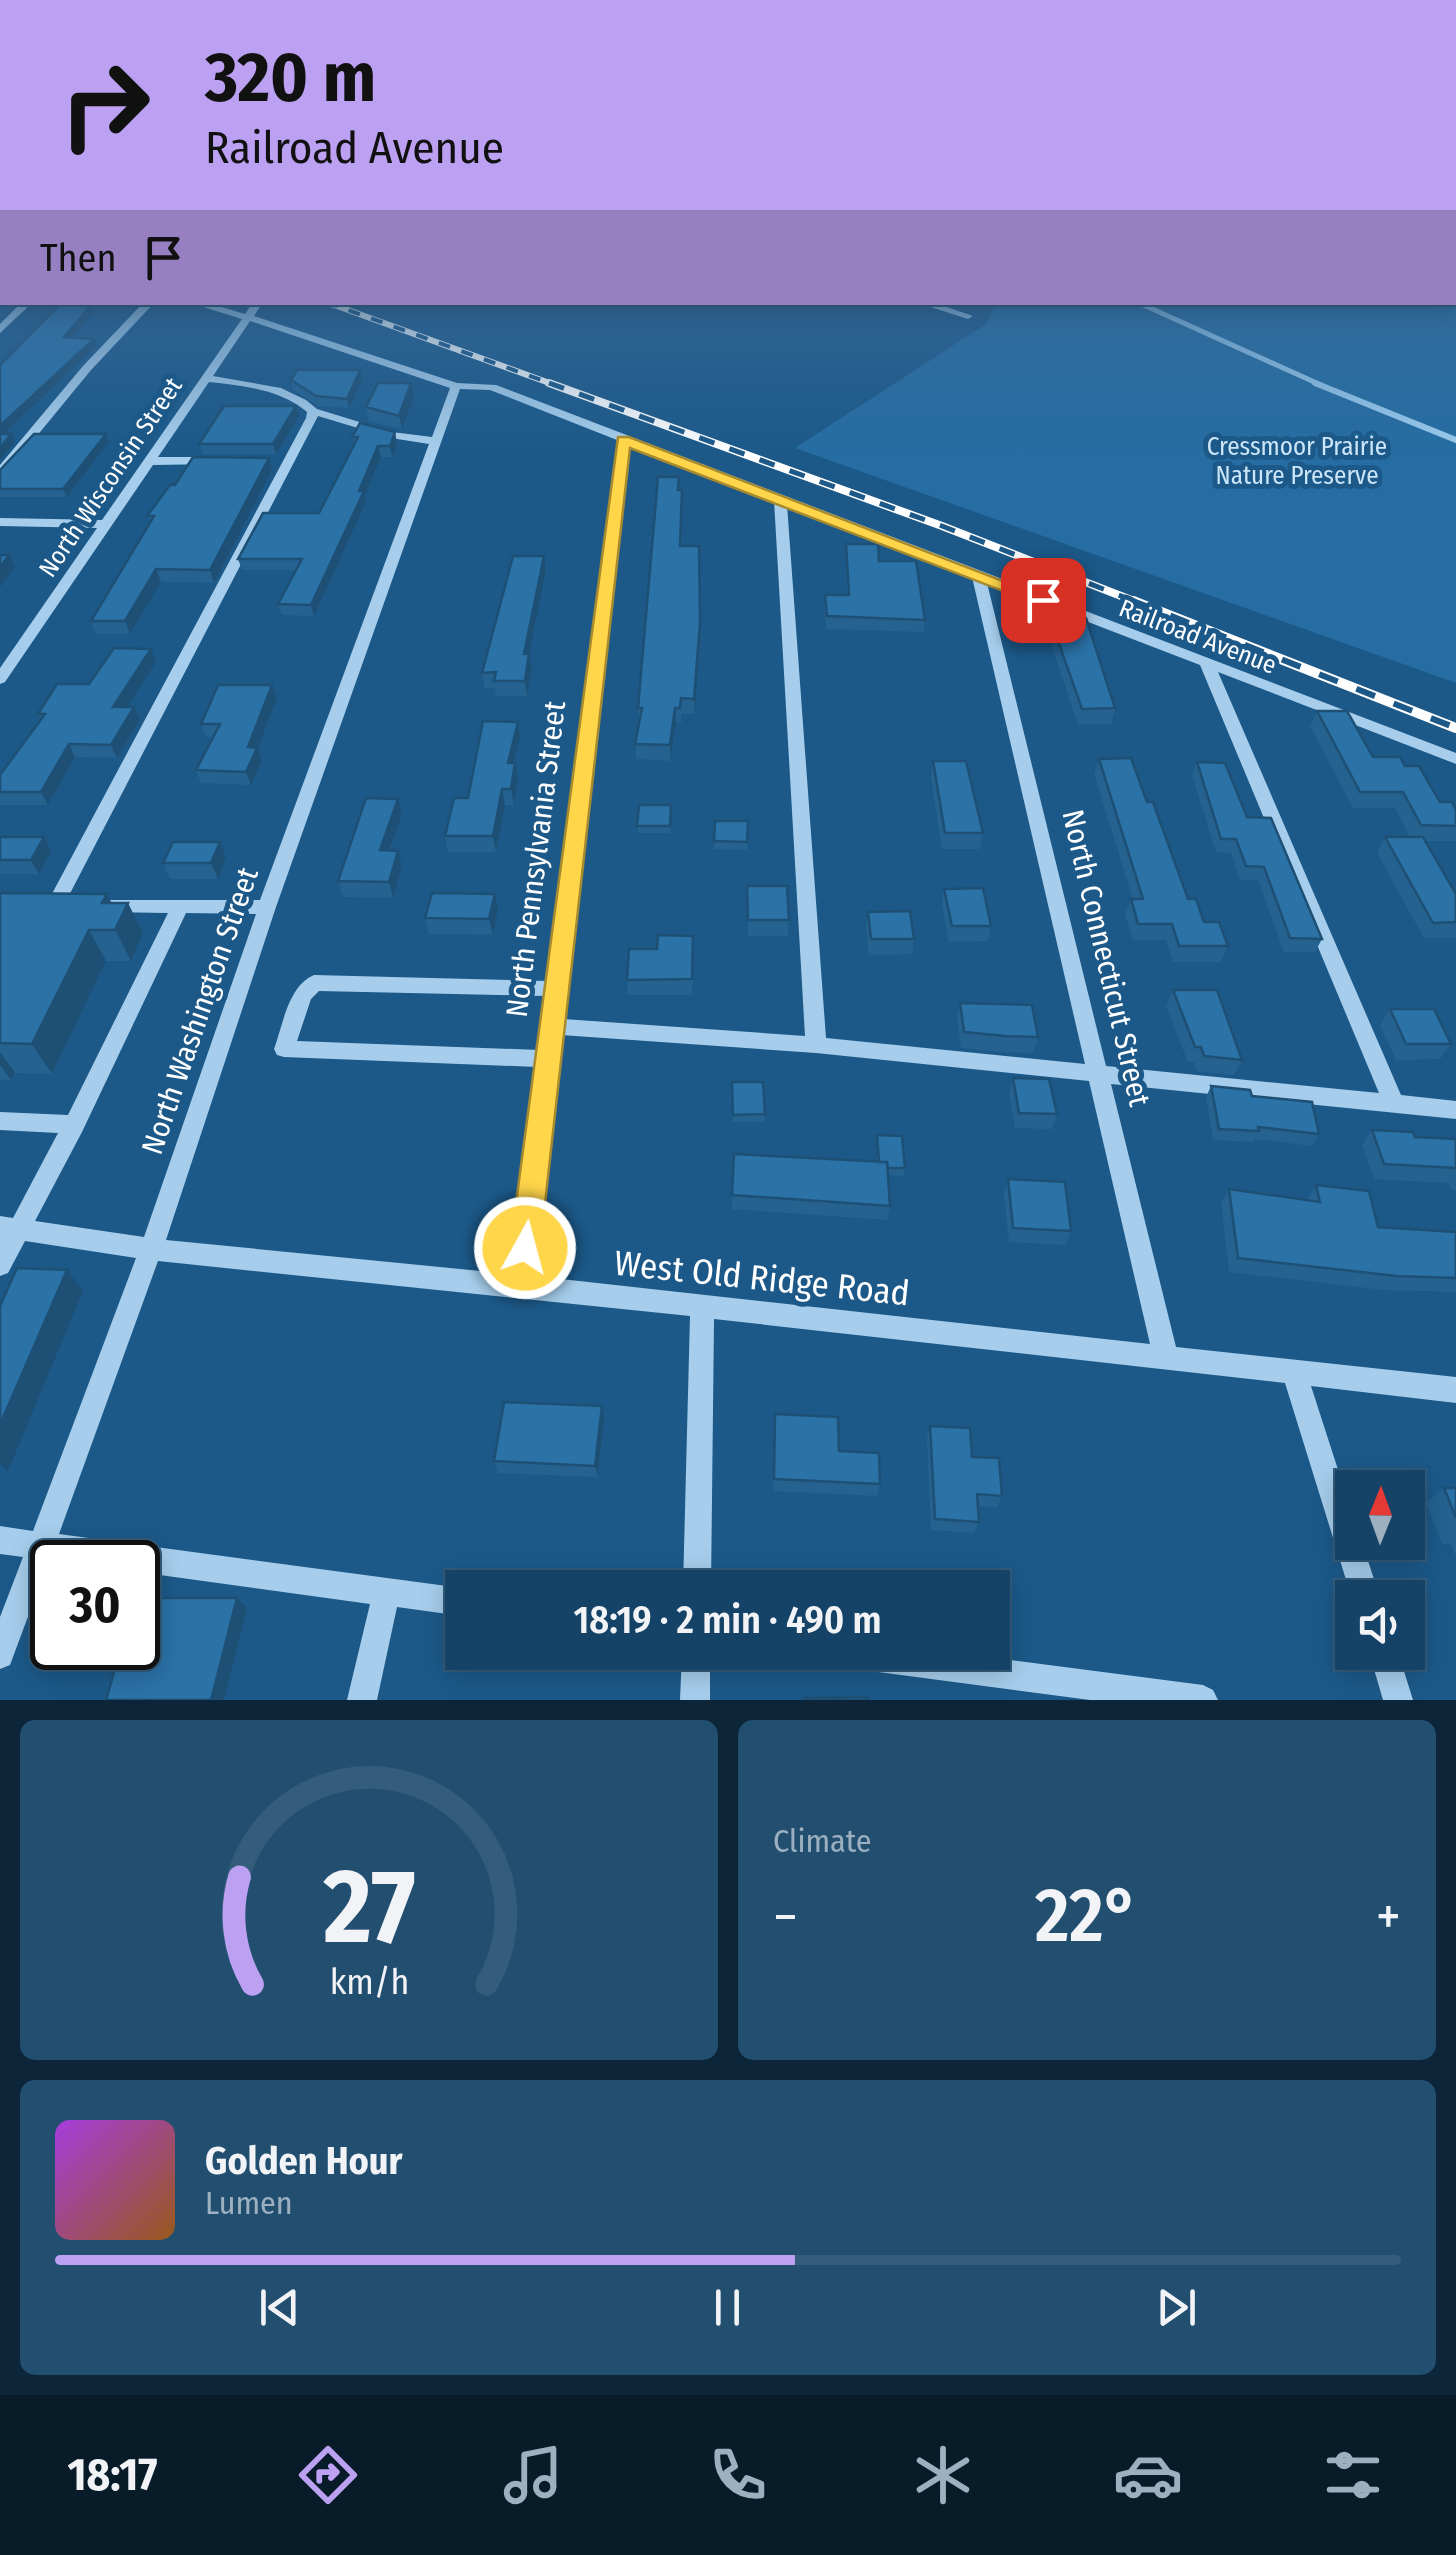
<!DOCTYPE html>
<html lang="en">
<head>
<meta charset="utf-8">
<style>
	body { margin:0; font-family:"Fira Sans Condensed",sans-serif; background:#224e70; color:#f1f3f6; height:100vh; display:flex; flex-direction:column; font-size:38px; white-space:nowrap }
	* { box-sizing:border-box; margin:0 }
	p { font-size:32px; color:#9db0c0 }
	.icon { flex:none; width:55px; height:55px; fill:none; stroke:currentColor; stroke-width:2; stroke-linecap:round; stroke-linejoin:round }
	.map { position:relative; height:1700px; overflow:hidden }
	.side { display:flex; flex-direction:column; gap:20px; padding:20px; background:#0c2539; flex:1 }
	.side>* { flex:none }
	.banner { position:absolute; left:0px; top:0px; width:1458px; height:305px; box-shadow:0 5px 25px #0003,0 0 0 2px #345c7b; background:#bca0f2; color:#111; overflow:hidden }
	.needle { width:65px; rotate:1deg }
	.controls { position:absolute; left:1335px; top:1470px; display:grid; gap:20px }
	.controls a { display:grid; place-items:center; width:90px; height:90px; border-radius:0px; background:#154367; box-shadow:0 5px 25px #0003,0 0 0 2px #345c7b; font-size:50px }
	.speed { position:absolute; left:30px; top:1540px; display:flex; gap:20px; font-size:50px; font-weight:700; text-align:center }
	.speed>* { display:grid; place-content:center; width:130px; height:130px; border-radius:50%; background:#154367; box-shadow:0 5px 25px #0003,0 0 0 2px #345c7b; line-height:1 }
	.speed .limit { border:5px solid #111; border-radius:15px; background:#fff; color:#111 }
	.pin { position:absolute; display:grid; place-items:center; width:85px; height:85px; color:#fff; margin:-42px; border-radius:20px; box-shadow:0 5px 15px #0006 }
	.me { position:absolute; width:110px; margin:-55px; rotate:7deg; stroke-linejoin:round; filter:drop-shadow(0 0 8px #0008) }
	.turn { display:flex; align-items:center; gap:35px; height:210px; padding:0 40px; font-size:45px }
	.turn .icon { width:130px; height:130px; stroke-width:2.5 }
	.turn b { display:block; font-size:70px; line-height:85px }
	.then { display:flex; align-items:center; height:95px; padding:0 40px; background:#0003; gap:20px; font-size:38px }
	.big { font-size:75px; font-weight:600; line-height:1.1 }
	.side .widget { flex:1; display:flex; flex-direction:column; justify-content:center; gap:15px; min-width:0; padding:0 35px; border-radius:15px; background:#224e70 }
	.side .dial { align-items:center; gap:0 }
	.dial svg { height:260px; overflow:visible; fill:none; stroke:#345c7b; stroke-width:7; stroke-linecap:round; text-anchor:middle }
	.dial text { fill:#f1f3f6; stroke:none }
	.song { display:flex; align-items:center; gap:30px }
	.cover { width:120px; height:120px; border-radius:15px; background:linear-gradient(135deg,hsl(280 70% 55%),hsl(30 70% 35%)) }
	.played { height:10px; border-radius:5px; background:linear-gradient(90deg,#bca0f2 55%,#345c7b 55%) }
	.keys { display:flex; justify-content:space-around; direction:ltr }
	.heat { display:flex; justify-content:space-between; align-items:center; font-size:55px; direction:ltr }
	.side .tiles { flex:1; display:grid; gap:20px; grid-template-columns:1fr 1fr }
	.widget:last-child { grid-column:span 2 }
	.trip { position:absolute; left:445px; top:1570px; width:565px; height:100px; border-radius:0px; background:#154367; box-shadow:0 5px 25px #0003,0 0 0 2px #345c7b; font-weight:600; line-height:100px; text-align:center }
	.menu { display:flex; height:160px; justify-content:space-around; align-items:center; background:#081b29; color:#9db0c0 }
	.menu .icon { width:70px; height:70px }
	.menu .on { color:#bca0f2 }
	.menu b { font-size:45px; color:#f1f3f6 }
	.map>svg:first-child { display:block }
	.green { fill:#256da2 }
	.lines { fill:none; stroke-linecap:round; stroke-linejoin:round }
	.stream-far1 { stroke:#9acbee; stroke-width:5 }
	.stream { stroke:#9acbee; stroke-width:6 }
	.minor { fill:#a6ceec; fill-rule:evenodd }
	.rail-far2-casing { stroke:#fff; stroke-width:6 }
	.rail-far1-casing { stroke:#fff; stroke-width:8 }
	.rail-casing { stroke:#fff; stroke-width:10 }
	.rail-far2 { stroke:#1c5989; stroke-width:4; stroke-dasharray:12; stroke-linecap:butt }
	.rail-far1 { stroke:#1c5989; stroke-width:5; stroke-dasharray:16; stroke-linecap:butt }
	.rail { stroke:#1c5989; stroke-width:6; stroke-dasharray:20; stroke-linecap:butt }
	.wall { fill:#256290 }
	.shaded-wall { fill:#1e5075 }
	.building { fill:#2b72a7; stroke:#1e5075; stroke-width:2.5 }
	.route { fill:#ffd54a; stroke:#a68a30; stroke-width:2.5 }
	.labels { text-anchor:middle; stroke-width:10; stroke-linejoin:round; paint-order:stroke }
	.far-park-label { font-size:25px; fill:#cce6f9; stroke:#1c5989 }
	.far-street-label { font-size:25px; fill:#fff; stroke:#1c5989 }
	.street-label { font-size:30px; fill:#fff; stroke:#1c5989 }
	.near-street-label { font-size:35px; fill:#fff; stroke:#1c5989 }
</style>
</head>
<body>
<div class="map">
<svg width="1456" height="1700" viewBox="0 0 1456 1700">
	<rect width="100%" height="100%" fill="#1c5989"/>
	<!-- green -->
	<path class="green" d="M1456 214V683L795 448 986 324 996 303 1455 302Z"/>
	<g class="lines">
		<!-- stream-far1 -->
		<path class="stream-far1" d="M1137 302 1321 385"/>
		<!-- stream -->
		<path class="stream" d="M1315 383 1456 440"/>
		<!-- minor -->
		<path class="minor" d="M0 282H2V288H0Z
			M22 302H33L0 333V324Z
			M144 302H155L91 370 4 476 0 477V465L83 366Z
			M187 302H205L245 314 253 302H263L254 316 457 383 496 385 1456 753V764L1218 672 1401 1095 1456 1101V1119L1111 1084 1176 1347 1456 1377V1403L1311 1386 1352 1513V1542H1362L1380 1598 1352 1599 1285 1383 714 1319 711 1588H683L690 1316 158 1261 59 1534 462 1588V1616L397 1607 377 1700H347L370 1604 138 1572V1562L49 1560 10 1665 0 1669V1617L23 1557 0 1554V1526L33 1531 136 1258 25 1241 8 1273 0 1276V1216L13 1218 58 1133 0 1130V1112L68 1115 168 913 105 912 99 910 96 905 99 900H260L429 444 391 438 318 416 64 905 61 910H49L46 905 306 418 307 412C279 389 244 386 209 382L158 457H212L216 458V464L153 465 5 682 0 684V668L97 528 0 526V518L102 520 242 319ZM250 321 450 388 432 437 392 432 317 409 306 400 281 388 213 376ZM460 389 490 390 617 440 548 981 314 975C288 986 283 1025 274 1049L277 1055 284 1057 537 1067 511 1274 166 1240 276 907ZM628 444 774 500 805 1036 563 1019ZM787 505 972 577 1085 1064 826 1038ZM987 583 1200 665 1379 1093 1106 1066ZM186 913 256 914 144 1237 35 1221 82 1132ZM319 991 546 996 539 1050 297 1041 311 999ZM561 1035 816 1053 1089 1081 1150 1344 534 1276Z
			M915 302H932L973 316 968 319Z
			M682 1652H710V1700H680Z
			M819 1652H949L1203 1685 1213 1690 1218 1700H1090L833 1666 823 1662Z
			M1369 1652H1398L1413 1700H1383Z"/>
		<defs>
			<path id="rail-far2" d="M326 302 555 385"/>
			<path id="rail-far1" d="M549 383 942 526 1139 603"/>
			<path id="rail" d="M1133 601 1456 728"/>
		</defs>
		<!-- rail-far2 casing -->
		<use href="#rail-far2" class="rail-far2-casing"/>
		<!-- rail-far1 casing -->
		<use href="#rail-far1" class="rail-far1-casing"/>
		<!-- rail casing -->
		<use href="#rail" class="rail-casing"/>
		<!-- rail-far2 -->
		<use href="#rail-far2" class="rail-far2"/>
		<!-- rail-far1 -->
		<use href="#rail-far1" class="rail-far1"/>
		<!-- rail -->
		<use href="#rail" class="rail"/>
	</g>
	<!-- wall -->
	<path class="wall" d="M291 380H362L349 408 319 406 293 390Z
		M411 383 414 397 402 429 369 421 366 407Z
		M299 416 276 454H203L199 444Z
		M106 434 109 442 67 497H0V470Z
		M352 437 397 443 392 457H381L365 495 366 502 314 616 282 615 278 604 296 570H242L238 559 319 513 354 445Z
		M272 470 214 583 161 582 130 634H96L91 621 150 522 147 516 175 485Z
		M679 490 683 504 681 546 700 637 695 714H681V723H676L670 761 636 759 635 744 639 723 638 708Z
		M846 544 879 561 925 620 923 632 826 629 824 607 825 595H847Z
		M544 556 546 570 529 653 532 669 527 696H496L495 688H485L482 673Z
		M1050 618 1115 708 1111 724H1078L1047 633Z
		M156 662 127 707 140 720 117 758 75 757 48 805H0V775L41 720 38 714 89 684Z
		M272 685 277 698 258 748 262 761 251 785 201 783 196 770 213 737H206L201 724Z
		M1317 711 1373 757 1405 766 1440 802 1456 810V841H1425L1456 894V938H1424L1377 853 1385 837H1410L1395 808H1353L1310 726Z
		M520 738 514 763 518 778 514 805H505L496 852H448L445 836 468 798Z
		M1099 759 1147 802 1188 899 1204 922 1228 946 1221 962H1173L1166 940H1133L1125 915 1131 899H1133L1094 774Z
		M933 761 983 833 980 849H942L931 777Z
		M1197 762 1247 817 1322 939 1315 952H1284L1258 880H1240L1231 853 1216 852 1192 775Z
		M671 805 670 833H638L637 826Z
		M402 815 390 851H398L402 866 393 898 343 897 338 881Z
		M715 821H748L747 850 714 849Z
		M0 837 51 851 39 874H0Z
		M220 842 226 857 218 879H170L163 863Z
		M747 886 789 920 788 936H748Z
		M944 889 991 926 988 941 949 942 942 904Z
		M0 893 107 894 111 903 143 933 131 961H106L52 1074 15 1073 11 1080H0Z
		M498 909 493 935 429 934 425 918Z
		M868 912 914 939 912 954 869 955 866 927Z
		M657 949 694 951 692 995H628L627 980Z
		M1173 990 1242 1060 1234 1075 1197 1071 1194 1062H1188L1166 1006Z
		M960 1003 1038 1037 1033 1053 1001 1052 961 1048 957 1019Z
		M1390 1009 1451 1044 1440 1059 1396 1060 1380 1025Z
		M1013 1078 1057 1114 1052 1129 1015 1128 1009 1094Z
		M732 1082 765 1114V1122H733Z
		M1211 1086 1252 1096 1319 1134 1312 1146 1255 1139 1253 1142 1213 1140 1206 1097Z
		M1372 1130 1415 1137 1456 1139V1190L1451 1189 1448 1183 1374 1179 1362 1145Z
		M877 1135 905 1168 903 1176 888 1175 890 1206 887 1220 732 1209V1195L877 1162Z
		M1008 1179 1071 1231 1066 1245 1009 1242 1004 1193Z
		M1316 1185 1378 1227 1456 1232V1292L1384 1290 1229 1272 1221 1203 1229 1189 1307 1200Z
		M602 1406 604 1419 598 1477 498 1473 494 1461Z
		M930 1426 972 1457 1002 1496 997 1507 978 1506 979 1522 974 1533 931 1530 927 1438Z
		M774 1427 839 1451 880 1484 877 1496 773 1491Z
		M1444 1488H1456V1556L1451 1544H1442L1426 1502Z"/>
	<!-- shaded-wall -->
	<path class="shaded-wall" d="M91 305 94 312 67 344 64 337Z
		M94 339 97 346 0 437V426Z
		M360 370 362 380 349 408 347 399Z
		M411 383 414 397 402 429 399 416Z
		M296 406 299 416 276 454 273 444Z
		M395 432 397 443 392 457 390 446Z
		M11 434 15 442 0 460V448Z
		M106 434 109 442 67 497 63 489Z
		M378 446 381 457 365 495 366 502 314 616 311 605Z
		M269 458 272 470 214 583 210 570Z
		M699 546 700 637 695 714 694 699Z
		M9 555 15 567 0 587V567Z
		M544 556 546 570 526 669 524 654Z
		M156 569 161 582 130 634 125 621Z
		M151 649 156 662 119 720 113 707Z
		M529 653 532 669 527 696 525 681Z
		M272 685 277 698 258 748 262 761 251 785 246 772 248 747Z
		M134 707 140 720 117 758 111 745Z
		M675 708 676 723 670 761V745Z
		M518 722 520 738 510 778 508 763Z
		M69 744 75 757 48 805 41 792Z
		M515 763 518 778 514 805 511 789Z
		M502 789 505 805 496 852 493 836Z
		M398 799 402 815 384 866 380 850Z
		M44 837 51 851 39 874 31 860Z
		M220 842 226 857 218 879 211 863Z
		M398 851 402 866 393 898 389 882Z
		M107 894 120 919 128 903 143 933 131 961 102 903Z
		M495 894 498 909 493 935 489 919Z
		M89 930 106 961 52 1074 32 1044Z
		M0 1052 15 1073 11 1080 0 1065Z
		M67 1270 83 1291 8 1471 0 1464V1425Z
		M602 1406 604 1419 598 1477 595 1466Z
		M237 1598 247 1608 224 1700H211Z"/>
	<!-- building -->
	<path class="building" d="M59 305H91L64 337 94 339 0 426V365Z
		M297 370H360L347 399 316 396 291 380Z
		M378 383H411L399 416 366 407Z
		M224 406H296L273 444H199Z
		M360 423 395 432 390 446H378L359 491H364L311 605 278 604 302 559H238L263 513H319L358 437H352Z
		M0 434H11L0 448Z
		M34 434H106L63 489H0V470Z
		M193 457 269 458 210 570 156 569 125 621H91L154 516H147L170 485H175Z
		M658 477H679L678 490H682L680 546H699L700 622 694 699 681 698 680 708H675L670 745 635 744 642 708H638Z
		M846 544H878L879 561H916L925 620 827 616 825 595H849Z
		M0 555H9L0 567Z
		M513 556H544L524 654 529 653 525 681H494L496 672 482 673Z
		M1050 618H1086L1115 708 1082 709Z
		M114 648 151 649 113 707H134L111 745 69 744 41 792H0V775L45 714H38L57 684H89Z
		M218 685H272L248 747 257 748 246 772 196 770 220 724H201Z
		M1317 711H1347L1373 757H1400L1405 766H1419L1440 802H1452L1456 810V826L1421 825 1403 792H1360Z
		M483 721 518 722 508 763H515L511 789H502L493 836H445L454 798H468Z
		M1131 758 1147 802H1153L1188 899H1196L1204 922H1219L1228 946H1179L1172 924H1138L1131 899H1143L1099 759Z
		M933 761H966L983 833H945Z
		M1197 762 1225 763 1247 817 1271 818 1322 939 1290 938 1264 867 1246 866 1236 839H1221Z
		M366 798 398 799 380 850 398 851 389 882 338 881Z
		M639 805H671L670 826H637Z
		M715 821H748L747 842 714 841Z
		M0 837H44L31 860H0Z
		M1385 837H1423L1456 894V922L1433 923Z
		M173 842H220L211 863H163Z
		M747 886H787L789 920H748Z
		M983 888 991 926H952L944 889Z
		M0 893 107 894 102 903H128L115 930H89L32 1044 0 1043Z
		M432 893 495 894 489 919 425 918Z
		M910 911 914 939H871L868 912Z
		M658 935 693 936 692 979 627 980 629 949H657Z
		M1173 990H1217L1242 1060 1204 1056 1201 1047H1195Z
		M960 1003 1032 1005 1038 1037 1005 1036 964 1032Z
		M1390 1009H1434L1451 1044H1406Z
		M1013 1078 1049 1079 1057 1114 1019 1113Z
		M732 1082H763L765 1114 733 1115Z
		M1211 1086 1250 1090 1252 1096 1312 1102 1319 1134 1258 1127 1259 1131 1219 1129Z
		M1372 1130 1413 1132 1415 1137 1456 1139V1168L1384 1164Z
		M877 1135 902 1136 905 1168H888L887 1162H879Z
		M734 1154 887 1162 890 1206 732 1195Z
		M1008 1179 1065 1182 1071 1231 1013 1228Z
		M1316 1185 1369 1191 1378 1227 1456 1232V1278L1396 1276 1238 1258 1229 1189 1320 1202Z
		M17 1268 67 1270 0 1425V1306Z
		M504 1402 602 1406 595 1466 494 1461Z
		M775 1414 838 1417 839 1451 879 1453 880 1484 774 1479Z
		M930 1426 970 1428 972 1457 999 1458 1002 1496 977 1494 979 1522 935 1519Z
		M1444 1488H1456V1518Z
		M138 1598H237L211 1700H106L121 1648H138Z
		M868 1697 869 1700H806L805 1698Z"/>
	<!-- sky -->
	<linearGradient id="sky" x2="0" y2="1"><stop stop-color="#0f314b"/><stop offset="0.47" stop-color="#3a6a97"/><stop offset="1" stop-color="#3a6a97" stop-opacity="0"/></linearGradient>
	<rect width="1456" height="452" fill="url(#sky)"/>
	<!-- route -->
	<path class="route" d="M618 437H629L1052 600 1043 606 1037 604 630 448 540 1248 536 1258 525 1262 514 1258 510 1248Z"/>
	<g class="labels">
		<!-- far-park labels -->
		<g class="far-park-label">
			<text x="1297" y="455">Cressmoor Prairie<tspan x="1297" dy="29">Nature Preserve</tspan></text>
		</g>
		<!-- far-street labels -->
		<g class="far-street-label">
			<text transform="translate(110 477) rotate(-56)" y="9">North Wisconsin Street</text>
			<text transform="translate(1198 636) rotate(21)" y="9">Railroad Avenue</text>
		</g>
		<!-- street labels -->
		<g class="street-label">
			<text transform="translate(536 859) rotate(-83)" y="10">North Pennsylvania Street</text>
			<text transform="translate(1106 958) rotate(77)" y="10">North Connecticut Street</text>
			<text transform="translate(200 1011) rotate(-71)" y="10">North Washington Street</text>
		</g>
		<!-- near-street labels -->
		<g class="near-street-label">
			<text transform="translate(762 1278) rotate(6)" y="12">West Old Ridge Road</text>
		</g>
	</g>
</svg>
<div class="controls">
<a><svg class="needle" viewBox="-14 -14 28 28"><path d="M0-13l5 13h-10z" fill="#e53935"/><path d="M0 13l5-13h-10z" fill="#9db0c0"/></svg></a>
<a><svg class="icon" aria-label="sound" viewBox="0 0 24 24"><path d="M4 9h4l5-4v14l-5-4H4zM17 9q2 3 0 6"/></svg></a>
</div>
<div class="speed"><div class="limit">30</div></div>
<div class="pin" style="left:1043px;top:600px;background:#d93025"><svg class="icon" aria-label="arrive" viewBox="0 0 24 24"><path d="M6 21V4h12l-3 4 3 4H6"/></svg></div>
<svg class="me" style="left:525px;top:1248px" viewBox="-20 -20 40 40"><circle r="17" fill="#ffd54a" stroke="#fff" stroke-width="3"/><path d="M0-11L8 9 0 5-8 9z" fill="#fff"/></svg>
<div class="trip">18:19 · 2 min · 490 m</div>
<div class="banner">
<div class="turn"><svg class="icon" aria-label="right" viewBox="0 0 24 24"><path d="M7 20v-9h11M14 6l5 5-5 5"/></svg><div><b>320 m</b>Railroad Avenue</div></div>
<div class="then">Then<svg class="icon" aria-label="arrive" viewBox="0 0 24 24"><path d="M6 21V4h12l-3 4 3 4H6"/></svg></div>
</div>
</div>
<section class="side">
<div class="tiles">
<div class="widget dial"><svg viewBox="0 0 100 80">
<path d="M14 69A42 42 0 1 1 86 69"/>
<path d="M14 69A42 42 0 0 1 10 36" stroke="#bca0f2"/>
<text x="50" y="56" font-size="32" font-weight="700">27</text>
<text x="50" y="72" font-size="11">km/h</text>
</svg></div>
<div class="widget"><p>Climate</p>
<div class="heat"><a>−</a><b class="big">22°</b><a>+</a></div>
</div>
<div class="widget">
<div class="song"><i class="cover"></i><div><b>Golden Hour</b><p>Lumen</p></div></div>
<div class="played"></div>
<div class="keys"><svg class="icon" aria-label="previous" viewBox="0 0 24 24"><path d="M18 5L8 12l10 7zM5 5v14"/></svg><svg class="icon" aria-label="pause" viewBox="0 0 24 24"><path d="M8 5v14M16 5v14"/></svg><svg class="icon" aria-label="next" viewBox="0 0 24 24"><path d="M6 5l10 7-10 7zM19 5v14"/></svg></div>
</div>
</div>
</section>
<nav class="menu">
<b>18:17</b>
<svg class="icon on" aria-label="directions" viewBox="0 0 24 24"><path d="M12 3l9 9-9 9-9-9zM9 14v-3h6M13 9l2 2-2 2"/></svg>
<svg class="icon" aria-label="music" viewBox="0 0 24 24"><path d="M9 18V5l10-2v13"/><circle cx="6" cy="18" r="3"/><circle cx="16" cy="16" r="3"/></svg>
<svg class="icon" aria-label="phone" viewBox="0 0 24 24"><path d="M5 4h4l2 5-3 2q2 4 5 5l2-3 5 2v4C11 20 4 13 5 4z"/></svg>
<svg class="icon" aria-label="climate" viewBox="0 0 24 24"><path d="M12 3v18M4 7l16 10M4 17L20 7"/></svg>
<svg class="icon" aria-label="car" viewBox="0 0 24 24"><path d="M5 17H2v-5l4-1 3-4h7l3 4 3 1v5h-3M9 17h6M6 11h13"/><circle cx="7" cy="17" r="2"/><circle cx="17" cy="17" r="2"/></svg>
<svg class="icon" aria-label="filters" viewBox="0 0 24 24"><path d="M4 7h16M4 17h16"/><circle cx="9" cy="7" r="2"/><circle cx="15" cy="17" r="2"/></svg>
</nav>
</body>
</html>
